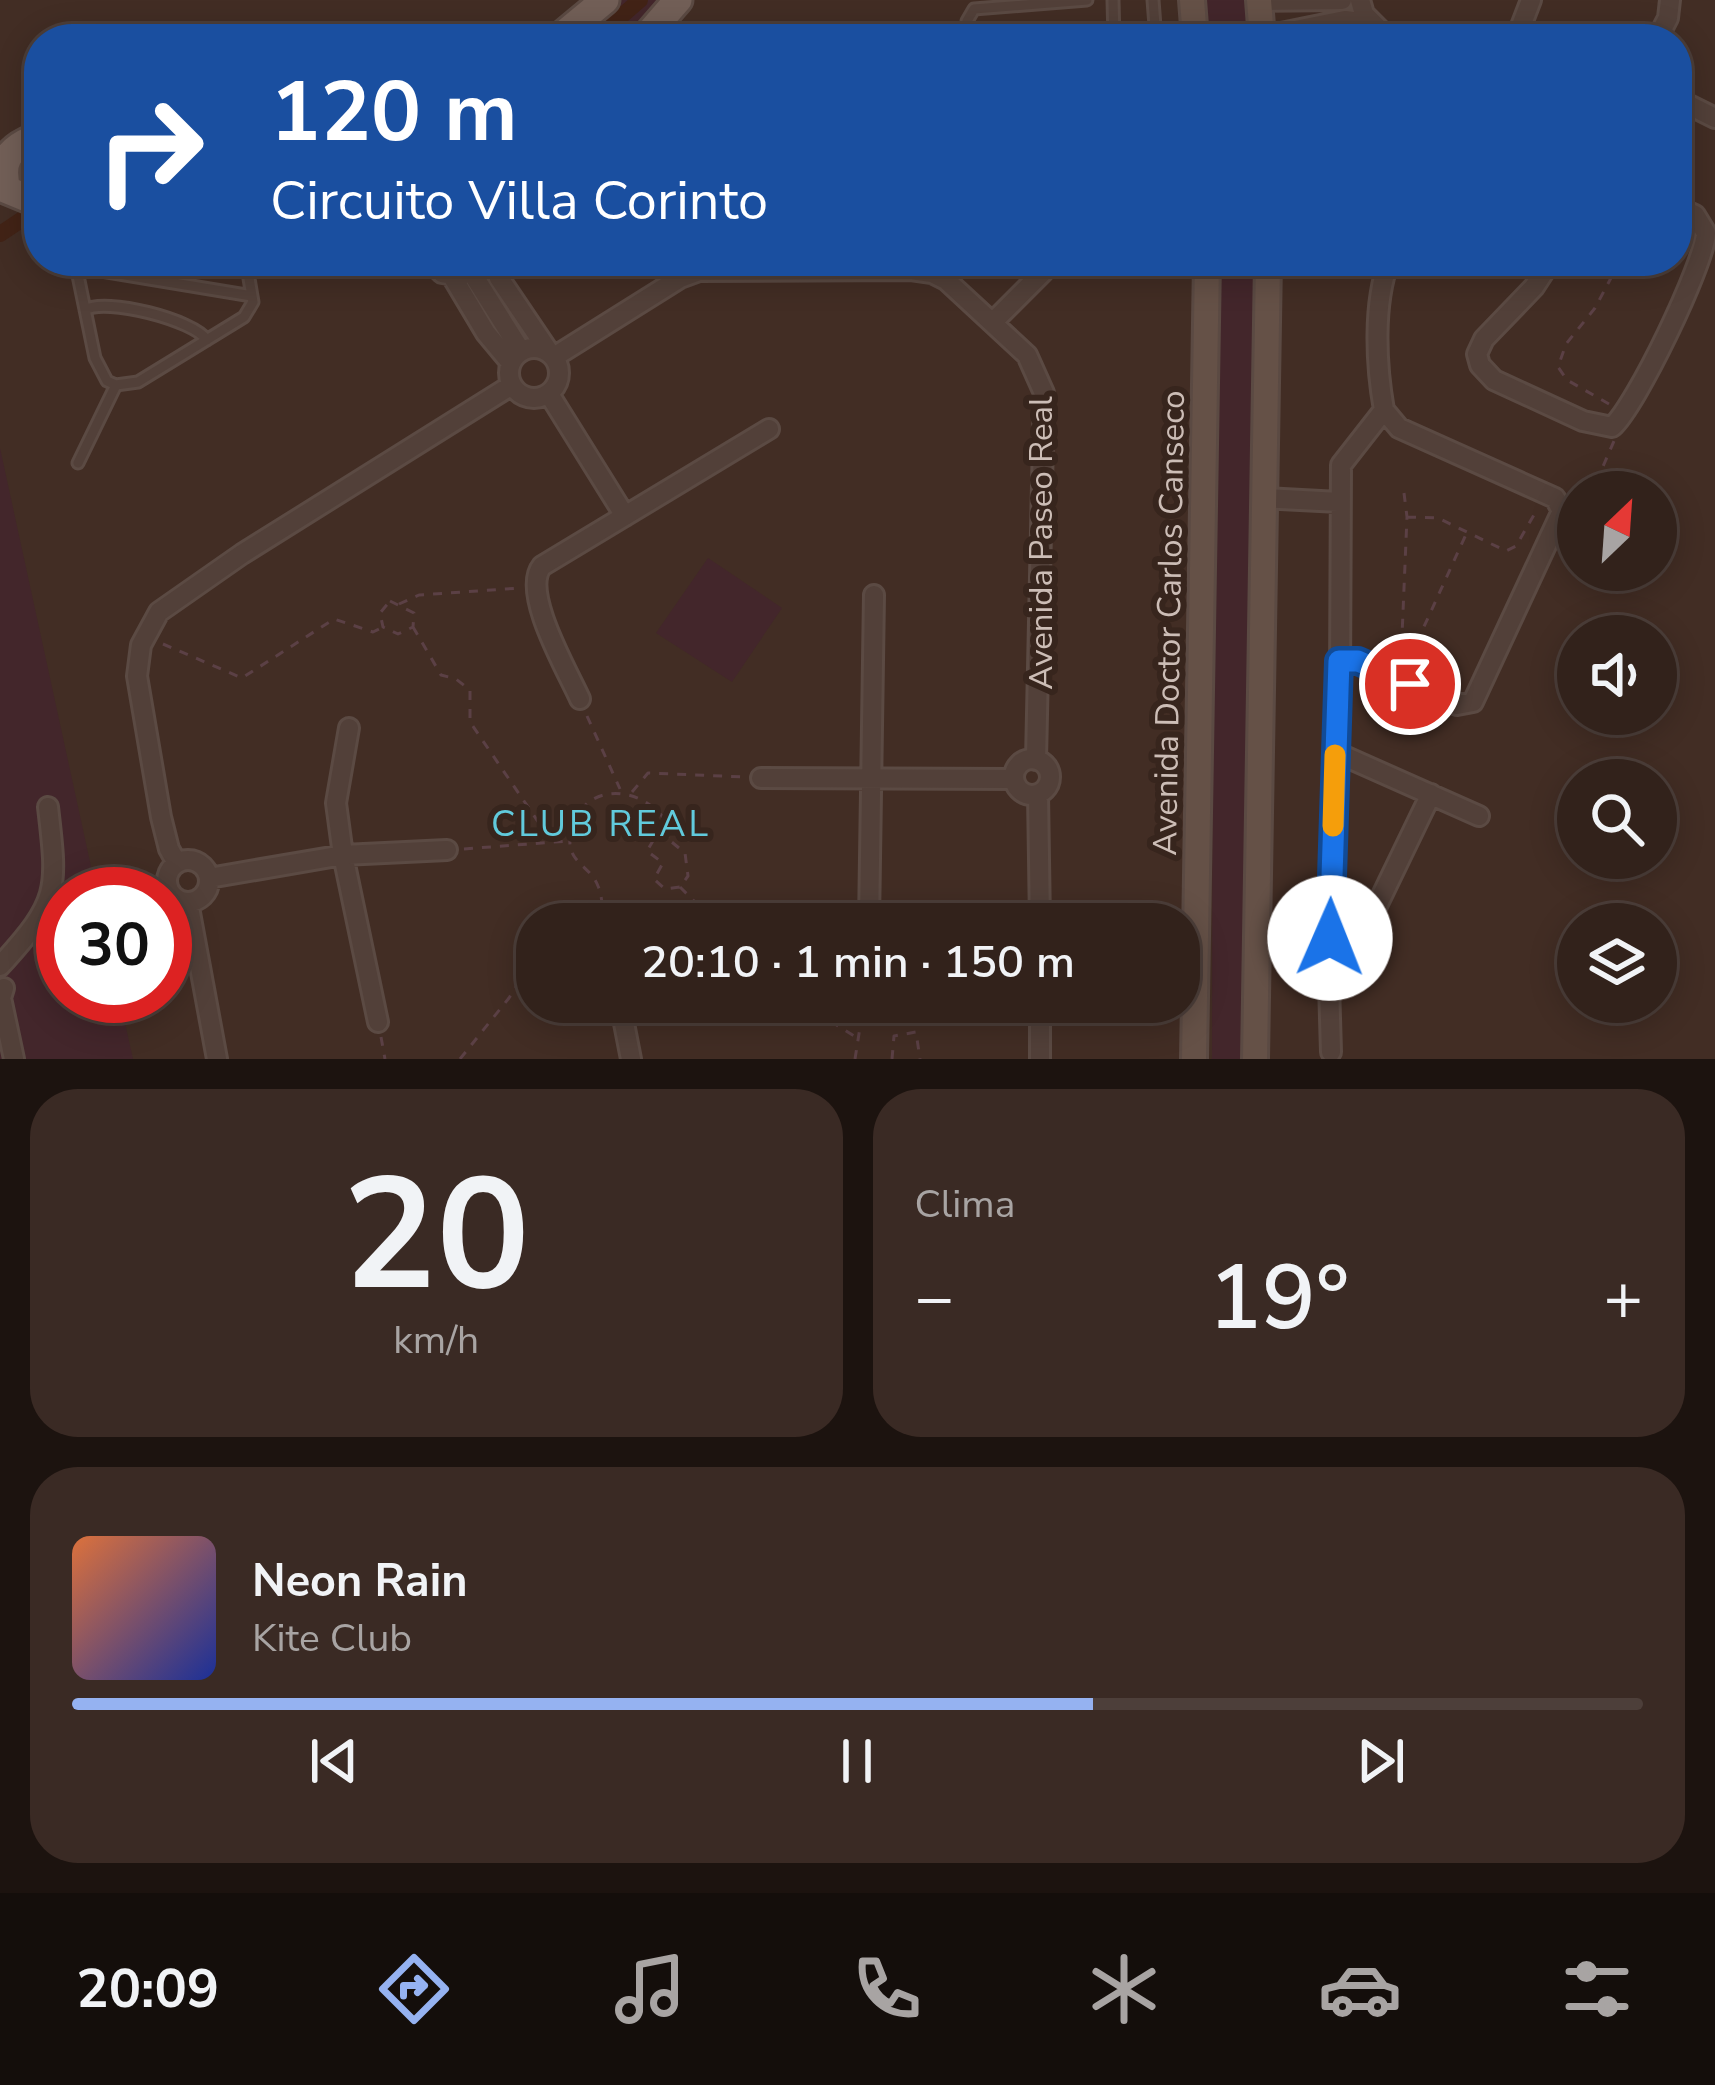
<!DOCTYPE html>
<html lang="es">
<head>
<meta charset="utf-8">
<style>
	body { margin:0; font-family:"Nunito Sans",sans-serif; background:#3a2a24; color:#f1f3f6; height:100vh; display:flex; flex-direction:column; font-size:45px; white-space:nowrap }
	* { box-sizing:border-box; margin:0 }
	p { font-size:39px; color:#a8a4a3 }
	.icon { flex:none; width:66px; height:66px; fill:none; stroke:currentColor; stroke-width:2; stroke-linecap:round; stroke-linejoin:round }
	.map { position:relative; height:1059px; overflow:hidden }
	.details { display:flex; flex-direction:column; gap:30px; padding:30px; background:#1c130f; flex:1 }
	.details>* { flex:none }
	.top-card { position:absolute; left:24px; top:24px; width:1668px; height:252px; border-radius:48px; box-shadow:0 6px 30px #0003,0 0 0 3px #4d3f3a; background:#1a4fa0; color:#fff; overflow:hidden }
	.needle { width:78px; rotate:25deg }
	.fabs { position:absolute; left:1557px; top:471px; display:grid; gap:24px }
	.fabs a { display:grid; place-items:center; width:120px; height:120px; border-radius:50%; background:#32221b; box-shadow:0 6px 30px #0003,0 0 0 3px #4d3f3a; font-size:60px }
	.speed { position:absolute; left:36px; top:867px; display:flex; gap:24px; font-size:60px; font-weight:700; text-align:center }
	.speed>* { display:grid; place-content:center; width:156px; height:156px; border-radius:50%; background:#32221b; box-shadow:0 6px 30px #0003,0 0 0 3px #4d3f3a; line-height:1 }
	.speed .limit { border:18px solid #d22; background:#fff; color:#111 }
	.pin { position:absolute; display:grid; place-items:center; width:102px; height:102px; color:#fff; margin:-51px; border:6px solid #fff; border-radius:50%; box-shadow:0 3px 12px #0007 }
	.me { position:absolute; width:132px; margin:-66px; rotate:1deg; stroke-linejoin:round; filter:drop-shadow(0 0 9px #0008) }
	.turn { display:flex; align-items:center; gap:42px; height:252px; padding:0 48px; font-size:54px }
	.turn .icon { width:156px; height:156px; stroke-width:2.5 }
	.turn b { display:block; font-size:84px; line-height:102px }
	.big { font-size:90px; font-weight:600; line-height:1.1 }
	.details .widget { flex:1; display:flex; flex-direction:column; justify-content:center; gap:18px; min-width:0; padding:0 42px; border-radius:48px; background:#3a2a24 }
	.details .dial { align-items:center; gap:0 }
	.dial b { font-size:156px; line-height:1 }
	.song { display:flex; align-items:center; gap:36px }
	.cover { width:144px; height:144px; border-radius:18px; background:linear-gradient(135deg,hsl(20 70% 55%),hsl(230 70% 35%)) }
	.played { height:12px; border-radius:6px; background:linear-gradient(90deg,#95b2f1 65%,#4d3f3a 65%) }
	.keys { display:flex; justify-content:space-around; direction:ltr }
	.heat { display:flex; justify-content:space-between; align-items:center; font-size:66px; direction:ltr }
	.details .tiles { flex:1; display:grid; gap:30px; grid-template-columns:1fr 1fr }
	.widget:last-child { grid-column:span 2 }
	.trip { position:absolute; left:516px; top:903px; width:684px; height:120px; border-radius:48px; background:#32221b; box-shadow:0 6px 30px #0003,0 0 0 3px #4d3f3a; font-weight:600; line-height:120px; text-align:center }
	.tab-bar { display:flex; height:192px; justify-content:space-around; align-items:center; background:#140e0b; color:#a8a4a3 }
	.tab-bar .icon { width:84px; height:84px }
	.tab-bar .current { color:#95b2f1 }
	.tab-bar b { font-size:54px; color:#f1f3f6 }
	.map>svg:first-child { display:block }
	.green { fill:#43262b }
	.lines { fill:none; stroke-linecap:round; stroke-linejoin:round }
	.canal { stroke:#422316; stroke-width:16 }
	.lane-casing { stroke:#5b4a43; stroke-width:15 }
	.street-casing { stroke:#5b4a43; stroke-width:24 }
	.secondary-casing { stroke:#5b4a43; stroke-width:30 }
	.primary-casing { stroke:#5b4a43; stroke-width:33 }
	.path { stroke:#5b4045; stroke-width:3; stroke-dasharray:9 9; stroke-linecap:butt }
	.lane { stroke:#524039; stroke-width:9 }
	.street { stroke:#524039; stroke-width:18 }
	.secondary { stroke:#655147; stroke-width:24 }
	.primary { stroke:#725f57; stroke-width:27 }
	.route-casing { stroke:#114b97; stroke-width:30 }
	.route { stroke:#1a73e8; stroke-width:21 }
	.slow { stroke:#f59e0b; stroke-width:21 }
	.labels { text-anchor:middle; stroke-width:12; stroke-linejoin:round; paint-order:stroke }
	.street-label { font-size:33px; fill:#ccbdb6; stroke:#37251d }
	.neighbourhood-label { font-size:36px; letter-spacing:3px; fill:#61cadc; stroke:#37251d }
</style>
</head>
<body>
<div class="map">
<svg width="1715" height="1059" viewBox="0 0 1715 1059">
	<rect width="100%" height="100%" fill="#422d24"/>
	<!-- green -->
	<path class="green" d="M607 0H665L627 39H558Z
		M1202 0H1247L1251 39H1206Z
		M1218 261H1260L1254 1059H1212L1213 437Z
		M0 448 97 894H63V996H119L133 1059H0Z
		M708 558 782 608 732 682 656 633Z"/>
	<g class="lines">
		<!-- canal -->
		<path class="canal" d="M595 39 640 0
			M0 234 39 208"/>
		<defs>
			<path id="lane" d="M1113 0 1114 39
				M1153 0 1156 39
				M969 39 967 21 974 9 1087 0
				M75 261 95 358 107 381 116 385 138 382 244 317 253 302 246 261
				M77 267 252 296
				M85 310C105 297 194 320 207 340
				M78 463 116 385"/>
			<path id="street" d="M1360 0 1364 14 1389 39
				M1259 1 1342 0
				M1261 37 1345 20 1373 24
				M1516 39 1531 0
				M1657 39 1668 18 1670 0
				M1677 99 1715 118
				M430 261 442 273 461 276
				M493 261 499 278 549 352
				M1551 261 1534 287 1484 339 1477 354 1480 365 1494 380 1583 421 1612 427C1636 406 1704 265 1706 233L1695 215 1677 207
				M472 273 521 351
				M452 276 486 333 511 363
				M994 321 1043 272
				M509 373a25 25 0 1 1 50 0a25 25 0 1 1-50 0Z
				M554 357 680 278 699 271 911 270 932 273 946 280 1027 355 1044 393 1036 760
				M549 394 625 516
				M1263 498 1339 502
				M1339 661H1358L1457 705 1473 702 1562 511 1555 498 1399 428 1384 410
				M580 699C567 670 521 592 542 566L769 429
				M349 728 336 803 343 855 378 1022
				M1335 752 1479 816
				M1014 777a18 18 0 1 1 36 0a18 18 0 1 1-36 0Z
				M761 778 1014 779
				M1038 794 1040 924
				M167 881a21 21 0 1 1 42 0a21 21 0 1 1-42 0Z
				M177 863 169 849 161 817 137 676 141 645 159 612 242 554 512 385
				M209 878 343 855 447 850
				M188 902 217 1059
				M869 924 874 595
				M0 966C59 901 58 892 48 807
				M1329 984 1357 947 1431 794
				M4 988 1 998 14 1059
				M621 1008 631 1059
				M1331 1052 1329 984 1334 739 1340 685 1341 465 1384 410C1376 365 1373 304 1389 261
				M1040 1059V1002"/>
			<path id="secondary" d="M1192 0 1195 39
				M1259 0 1262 39
				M1194 1059 1207 261
				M1255 1059 1268 261"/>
			<path id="primary" d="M558 39 605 0
				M644 39 678 0
				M0 187 39 203
				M7 189C0 162 8 149 33 139"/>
		</defs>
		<!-- lane casing -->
		<use href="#lane" class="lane-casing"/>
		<!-- street casing -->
		<use href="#street" class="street-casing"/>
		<!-- secondary casing -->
		<use href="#secondary" class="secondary-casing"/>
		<!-- primary casing -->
		<use href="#primary" class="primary-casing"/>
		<!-- path -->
		<path class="path" d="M1609 404 1567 380 1558 367 1566 344 1595 308 1620 261
			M1580 492 1598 478 1614 441
			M1404 493 1407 517 1402 636 1407 644 1417 642 1468 530
			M1407 517 1438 518 1506 551 1516 546 1538 508
			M390 601 414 613 413 627 398 634 383 627 380 613Z
			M399 604 419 595 520 588
			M413 627 441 675 456 679 470 690V722L552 842
			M163 644 242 678 334 619 373 632 383 627
			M1393 661 1406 645
			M1411 667 1413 647
			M587 716 620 789
			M632 792 648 773 745 777
			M657 834H662L685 853 688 876 680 887 665 889 654 879 663 863 647 851Z
			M464 849 568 841
			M680 887 717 924
			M604 924C602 912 603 897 598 886 590 864 562 862 572 829 584 783 636 785 662 816L668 838
			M800 1002 859 1039
			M381 1037 385 1059
			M460 1059 509 998 537 954
			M855 1059 864 1002
			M892 1059 894 1036 916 1032 920 1059"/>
		<!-- lane -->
		<use href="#lane" class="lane"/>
		<!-- street -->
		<use href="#street" class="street"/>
		<!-- secondary -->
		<use href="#secondary" class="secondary"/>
		<!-- primary -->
		<use href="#primary" class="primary"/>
	</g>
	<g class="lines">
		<defs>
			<path id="route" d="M1330 938 1339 661H1358L1410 684"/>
		</defs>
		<!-- route casing -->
		<use href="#route" class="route-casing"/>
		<!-- route -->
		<use href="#route" class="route"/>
		<!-- slow -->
		<path class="slow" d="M1333 826 1335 755"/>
	</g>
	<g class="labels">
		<!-- street labels -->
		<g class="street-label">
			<text transform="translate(1040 543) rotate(-90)" y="12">Avenida Paseo Real</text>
			<text transform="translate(1168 623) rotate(-89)" y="12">Avenida Doctor Carlos Canseco</text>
		</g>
		<!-- neighbourhood labels -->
		<g class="neighbourhood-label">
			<text x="601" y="836">CLUB REAL</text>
		</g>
	</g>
</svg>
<div class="fabs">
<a><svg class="needle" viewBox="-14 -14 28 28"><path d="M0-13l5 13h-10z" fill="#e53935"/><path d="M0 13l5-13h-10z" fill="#a8a4a3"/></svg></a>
<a><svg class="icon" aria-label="sound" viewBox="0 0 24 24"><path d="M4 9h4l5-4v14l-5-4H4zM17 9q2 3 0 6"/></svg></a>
<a><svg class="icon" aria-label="search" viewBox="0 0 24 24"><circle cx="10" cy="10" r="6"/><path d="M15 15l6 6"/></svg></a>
<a><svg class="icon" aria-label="layers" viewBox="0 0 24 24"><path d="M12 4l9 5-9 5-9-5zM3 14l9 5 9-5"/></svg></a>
</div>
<div class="speed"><div class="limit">30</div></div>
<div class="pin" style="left:1410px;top:684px;background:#d93025"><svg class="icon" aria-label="arrive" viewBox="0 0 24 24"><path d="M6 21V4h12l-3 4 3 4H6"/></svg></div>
<svg class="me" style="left:1330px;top:938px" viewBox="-20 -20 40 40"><circle r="19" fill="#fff"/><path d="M0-13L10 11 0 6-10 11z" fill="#1a73e8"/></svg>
<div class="trip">20:10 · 1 min · 150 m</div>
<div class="top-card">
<div class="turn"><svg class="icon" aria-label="right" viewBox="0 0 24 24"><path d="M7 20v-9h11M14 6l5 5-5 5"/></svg><div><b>120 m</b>Circuito Villa Corinto</div></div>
</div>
</div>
<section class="details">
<div class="tiles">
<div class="widget dial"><b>20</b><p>km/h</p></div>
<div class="widget"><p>Clima</p>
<div class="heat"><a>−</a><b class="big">19°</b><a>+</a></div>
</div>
<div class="widget">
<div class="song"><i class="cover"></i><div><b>Neon Rain</b><p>Kite Club</p></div></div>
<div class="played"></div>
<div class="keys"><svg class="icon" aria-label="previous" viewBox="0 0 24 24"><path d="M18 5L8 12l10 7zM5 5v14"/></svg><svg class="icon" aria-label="pause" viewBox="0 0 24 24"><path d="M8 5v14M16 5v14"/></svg><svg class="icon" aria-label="next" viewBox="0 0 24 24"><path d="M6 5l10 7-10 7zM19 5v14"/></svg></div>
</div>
</div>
</section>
<nav class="tab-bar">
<b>20:09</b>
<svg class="icon current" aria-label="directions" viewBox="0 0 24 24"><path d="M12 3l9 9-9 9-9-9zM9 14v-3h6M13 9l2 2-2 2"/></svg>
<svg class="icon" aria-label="music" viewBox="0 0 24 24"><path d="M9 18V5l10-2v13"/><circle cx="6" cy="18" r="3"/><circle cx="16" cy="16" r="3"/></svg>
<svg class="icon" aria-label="phone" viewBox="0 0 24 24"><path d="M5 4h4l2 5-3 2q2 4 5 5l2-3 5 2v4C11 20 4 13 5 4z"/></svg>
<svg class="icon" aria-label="climate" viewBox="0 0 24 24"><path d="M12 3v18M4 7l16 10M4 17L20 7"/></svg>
<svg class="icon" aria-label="car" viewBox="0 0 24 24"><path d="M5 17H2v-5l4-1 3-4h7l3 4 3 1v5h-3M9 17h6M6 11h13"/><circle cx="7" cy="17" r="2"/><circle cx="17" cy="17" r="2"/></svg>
<svg class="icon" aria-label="filters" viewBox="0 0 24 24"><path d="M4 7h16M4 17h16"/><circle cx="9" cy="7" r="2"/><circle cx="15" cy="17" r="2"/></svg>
</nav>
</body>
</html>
